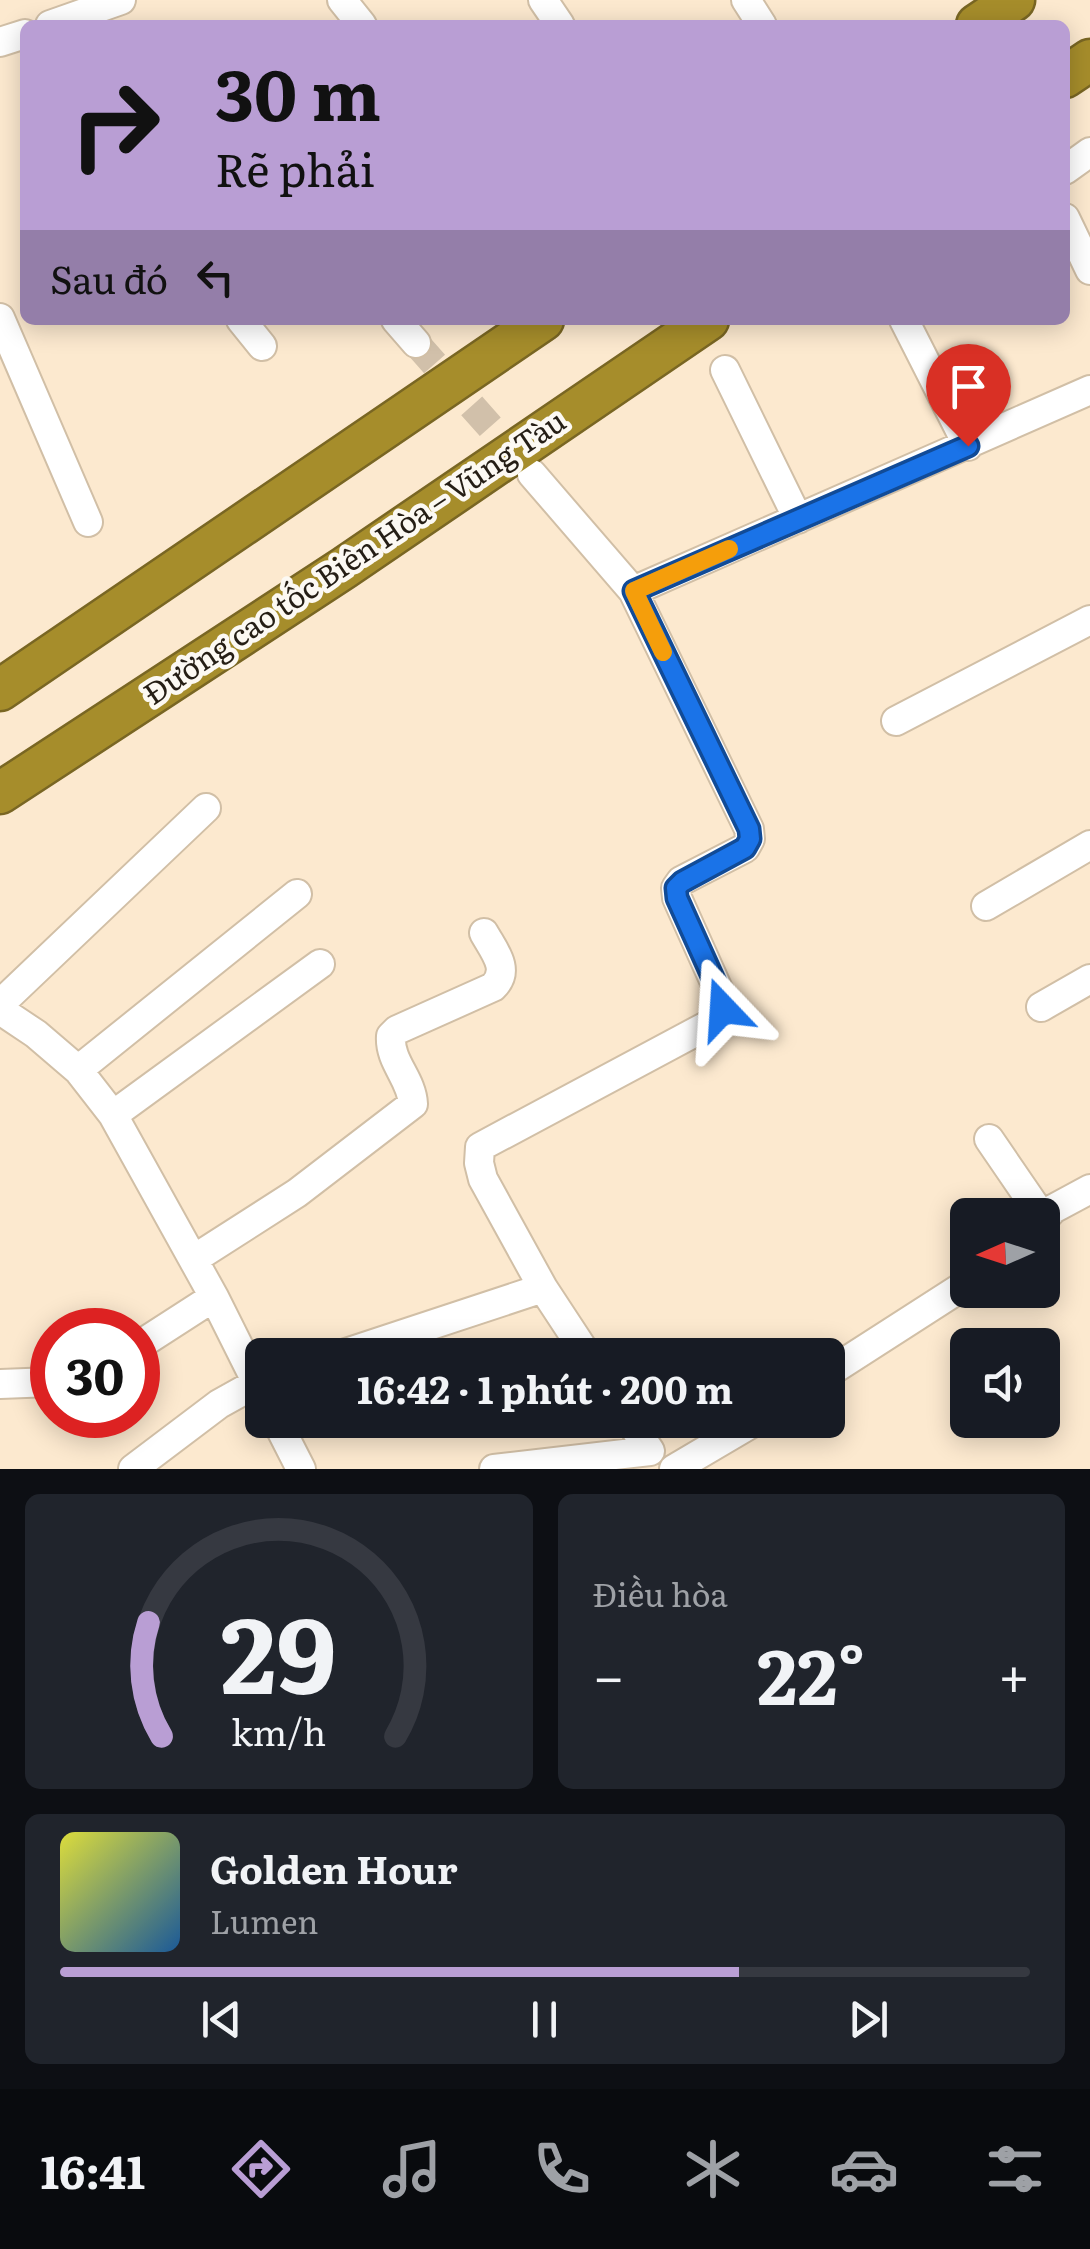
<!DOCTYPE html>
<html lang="vi">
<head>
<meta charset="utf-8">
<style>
	body { margin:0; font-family:Literata,serif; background:#20242c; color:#f1f3f6; height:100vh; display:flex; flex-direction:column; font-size:38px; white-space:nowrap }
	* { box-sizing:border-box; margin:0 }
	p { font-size:32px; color:#9ea1a6 }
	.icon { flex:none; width:55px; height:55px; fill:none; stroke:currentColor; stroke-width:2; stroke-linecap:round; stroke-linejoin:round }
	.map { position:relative; height:1469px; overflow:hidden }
	.details { display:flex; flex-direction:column; gap:25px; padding:25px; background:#0d0f14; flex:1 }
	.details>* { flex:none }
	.banner { position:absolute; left:20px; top:20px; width:1050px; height:305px; border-radius:15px; box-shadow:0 5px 25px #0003; background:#b99ed4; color:#111; overflow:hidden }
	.needle { width:65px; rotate:267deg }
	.buttons { position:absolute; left:950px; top:1198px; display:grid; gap:20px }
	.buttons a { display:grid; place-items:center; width:110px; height:110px; border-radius:15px; background:#171b24; box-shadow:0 5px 25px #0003; font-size:50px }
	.speed { position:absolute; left:30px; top:1308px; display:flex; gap:20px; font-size:50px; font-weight:700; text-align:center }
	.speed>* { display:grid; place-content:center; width:130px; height:130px; border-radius:50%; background:#171b24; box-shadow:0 5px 25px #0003; line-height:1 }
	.speed .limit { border:15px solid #d22; background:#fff; color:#111 }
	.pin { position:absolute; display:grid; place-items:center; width:85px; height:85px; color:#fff; margin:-102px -42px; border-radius:50% 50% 50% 0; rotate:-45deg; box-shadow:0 0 10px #0007 }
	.pin .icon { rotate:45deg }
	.me { position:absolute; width:110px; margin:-55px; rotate:340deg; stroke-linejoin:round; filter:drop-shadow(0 0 8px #0008) }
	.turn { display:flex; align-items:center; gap:35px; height:210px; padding:0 30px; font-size:45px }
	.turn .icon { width:130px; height:130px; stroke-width:2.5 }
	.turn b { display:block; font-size:70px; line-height:85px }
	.then { display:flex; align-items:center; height:95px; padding:0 30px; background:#0003; gap:20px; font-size:38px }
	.big { font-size:75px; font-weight:700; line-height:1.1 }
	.details .card { flex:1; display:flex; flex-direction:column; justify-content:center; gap:15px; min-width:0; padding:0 35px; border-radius:15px; background:#20242c }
	.details .dial { align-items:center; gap:0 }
	.dial svg { height:260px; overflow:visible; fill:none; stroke:#363941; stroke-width:7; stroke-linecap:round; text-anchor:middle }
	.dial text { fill:#f1f3f6; stroke:none }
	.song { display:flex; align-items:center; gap:30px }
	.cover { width:120px; height:120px; border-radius:15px; background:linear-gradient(135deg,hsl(60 70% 55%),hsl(210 70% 35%)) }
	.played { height:10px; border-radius:5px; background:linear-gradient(90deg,#b99ed4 70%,#363941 70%) }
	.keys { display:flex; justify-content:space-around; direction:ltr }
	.heat { display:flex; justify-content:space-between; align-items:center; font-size:55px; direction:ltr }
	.details .tiles { flex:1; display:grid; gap:25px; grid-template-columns:1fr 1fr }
	.card:last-child { grid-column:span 2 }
	.trip { position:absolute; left:245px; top:1338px; width:600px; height:100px; border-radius:15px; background:#171b24; box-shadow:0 5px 25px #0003; font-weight:700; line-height:100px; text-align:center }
	.tab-bar { display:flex; height:160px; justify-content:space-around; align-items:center; background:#090b0e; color:#9ea1a6 }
	.tab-bar .icon { width:70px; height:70px }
	.tab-bar .active { color:#b99ed4 }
	.tab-bar b { font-size:45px; color:#f1f3f6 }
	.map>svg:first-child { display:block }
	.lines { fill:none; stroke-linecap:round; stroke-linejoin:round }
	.minor-tunnel { stroke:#d1c0aa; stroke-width:28; stroke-dasharray:28 14; stroke-linecap:butt }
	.minor-casing { stroke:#d1bfa6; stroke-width:32 }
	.highway-casing { stroke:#796623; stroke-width:45 }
	.minor { stroke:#fff; stroke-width:28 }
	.highway { stroke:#a68d2b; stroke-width:40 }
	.route-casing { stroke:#114b97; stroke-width:25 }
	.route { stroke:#1a73e8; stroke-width:18 }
	.slow { stroke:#f59e0b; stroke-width:18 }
	.labels { text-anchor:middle; stroke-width:9; stroke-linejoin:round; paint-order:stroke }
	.street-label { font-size:30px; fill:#251e15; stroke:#fcf9f3 }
</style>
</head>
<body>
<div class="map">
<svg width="1090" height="1469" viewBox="0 0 1090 1469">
	<rect width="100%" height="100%" fill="#fce9cf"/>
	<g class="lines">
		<!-- minor-tunnel -->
		<path class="minor-tunnel" d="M416 343 525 466"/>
		<defs>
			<path id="minor" d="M342 0 362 25
				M543 0 560 25
				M746 0 762 25
				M50 25 121 0
				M0 42 25 34
				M1065 170 1090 152
				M1065 218 1090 270
				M0 318 88 522
				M241 320 262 346
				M396 320 416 343
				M904 320 968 446
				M725 370 798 519
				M532 474 633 591 749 829 750 839 745 848 681 881 676 888 677 898 722 998 723 1009 714 1022 480 1147 479 1163 483 1179 543 1288 587 1355
				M633 591 1090 390
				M896 721 1090 620
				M986 906 1090 845
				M0 1004 206 808
				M1041 1007 1090 979
				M0 1010 36 1034 78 1070 113 1115 214 1297 262 1393
				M78 1070 297 894
				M113 1115 320 964
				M989 1139 1041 1215
				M1042 1221 1053 1209 1090 1189
				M194 1259 297 1193 413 1104C412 1079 389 1062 391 1036L397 1030 493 987C511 970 494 951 484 933
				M138 1346 214 1297
				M340 1355 543 1288
				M828 1373 968 1283
				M0 1384 52 1382
				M276 1420 301 1469
				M133 1469 219 1404 262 1380
				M494 1469 650 1451 629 1420
				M674 1469 757 1420"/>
			<path id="highway" d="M977 25 1014 0
				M1065 77 1090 60
				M0 690 543 320
				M0 793 344 568 708 320"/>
		</defs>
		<!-- minor casing -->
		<use href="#minor" class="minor-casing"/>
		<!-- highway casing -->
		<use href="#highway" class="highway-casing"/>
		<!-- minor -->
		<use href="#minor" class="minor"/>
		<!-- highway -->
		<use href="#highway" class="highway"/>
	</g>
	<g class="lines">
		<defs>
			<path id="route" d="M723 1009 722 998 677 898 676 888 682 882 745 848 750 839 749 829 634 591 968 446"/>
		</defs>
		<!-- route casing -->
		<use href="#route" class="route-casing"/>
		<!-- route -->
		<use href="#route" class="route"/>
		<!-- slow -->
		<path class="slow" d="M663 652 634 591 729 549"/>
	</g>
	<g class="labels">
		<!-- street labels -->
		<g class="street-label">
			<text transform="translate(355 558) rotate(-34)" y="10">Đường cao tốc Biên Hòa – Vũng Tàu</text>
		</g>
	</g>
</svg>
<div class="buttons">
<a><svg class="needle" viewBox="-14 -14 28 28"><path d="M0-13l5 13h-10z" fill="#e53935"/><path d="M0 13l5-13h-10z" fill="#9ea1a6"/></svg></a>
<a><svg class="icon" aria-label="sound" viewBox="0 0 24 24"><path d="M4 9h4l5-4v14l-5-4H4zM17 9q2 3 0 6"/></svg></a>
</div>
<div class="speed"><div class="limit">30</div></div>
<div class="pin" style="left:968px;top:446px;background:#d93025"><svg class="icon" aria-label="arrive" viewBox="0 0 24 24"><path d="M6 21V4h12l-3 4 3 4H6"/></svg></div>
<svg class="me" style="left:723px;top:1009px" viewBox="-20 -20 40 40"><path d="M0-17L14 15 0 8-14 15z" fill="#1a73e8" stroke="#fff" stroke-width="4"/></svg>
<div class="trip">16:42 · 1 phút · 200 m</div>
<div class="banner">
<div class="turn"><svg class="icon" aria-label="right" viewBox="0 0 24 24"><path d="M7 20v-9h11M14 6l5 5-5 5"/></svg><div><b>30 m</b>Rẽ phải</div></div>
<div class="then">Sau đó<svg class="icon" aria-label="left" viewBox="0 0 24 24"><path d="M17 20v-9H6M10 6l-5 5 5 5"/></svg></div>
</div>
</div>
<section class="details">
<div class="tiles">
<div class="card dial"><svg viewBox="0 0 100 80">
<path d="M14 69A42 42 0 1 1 86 69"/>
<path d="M14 69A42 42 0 0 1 10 34" stroke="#b99ed4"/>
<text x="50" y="56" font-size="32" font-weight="700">29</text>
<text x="50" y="72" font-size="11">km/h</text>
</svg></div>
<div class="card"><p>Điều hòa</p>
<div class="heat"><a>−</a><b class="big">22°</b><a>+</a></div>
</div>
<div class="card">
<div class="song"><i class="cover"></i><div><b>Golden Hour</b><p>Lumen</p></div></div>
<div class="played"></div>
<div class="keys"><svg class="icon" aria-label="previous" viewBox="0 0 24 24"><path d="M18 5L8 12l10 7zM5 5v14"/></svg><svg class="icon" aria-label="pause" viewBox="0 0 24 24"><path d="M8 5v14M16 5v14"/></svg><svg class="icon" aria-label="next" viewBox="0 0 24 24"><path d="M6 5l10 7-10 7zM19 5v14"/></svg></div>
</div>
</div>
</section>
<nav class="tab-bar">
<b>16:41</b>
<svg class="icon active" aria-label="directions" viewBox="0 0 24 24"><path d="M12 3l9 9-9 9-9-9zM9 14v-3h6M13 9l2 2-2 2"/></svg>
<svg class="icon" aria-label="music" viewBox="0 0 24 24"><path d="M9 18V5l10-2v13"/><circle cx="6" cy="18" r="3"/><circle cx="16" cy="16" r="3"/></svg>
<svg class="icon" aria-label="phone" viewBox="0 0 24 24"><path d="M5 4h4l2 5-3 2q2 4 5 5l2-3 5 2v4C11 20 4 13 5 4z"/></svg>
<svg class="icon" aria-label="climate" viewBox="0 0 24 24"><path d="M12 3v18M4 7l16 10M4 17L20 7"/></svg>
<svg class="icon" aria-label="car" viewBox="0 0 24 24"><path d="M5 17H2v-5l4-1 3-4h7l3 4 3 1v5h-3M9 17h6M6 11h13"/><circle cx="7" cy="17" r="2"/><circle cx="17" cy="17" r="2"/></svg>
<svg class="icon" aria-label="filters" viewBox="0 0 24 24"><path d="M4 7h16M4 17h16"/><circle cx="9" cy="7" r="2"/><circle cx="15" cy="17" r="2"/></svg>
</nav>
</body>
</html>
